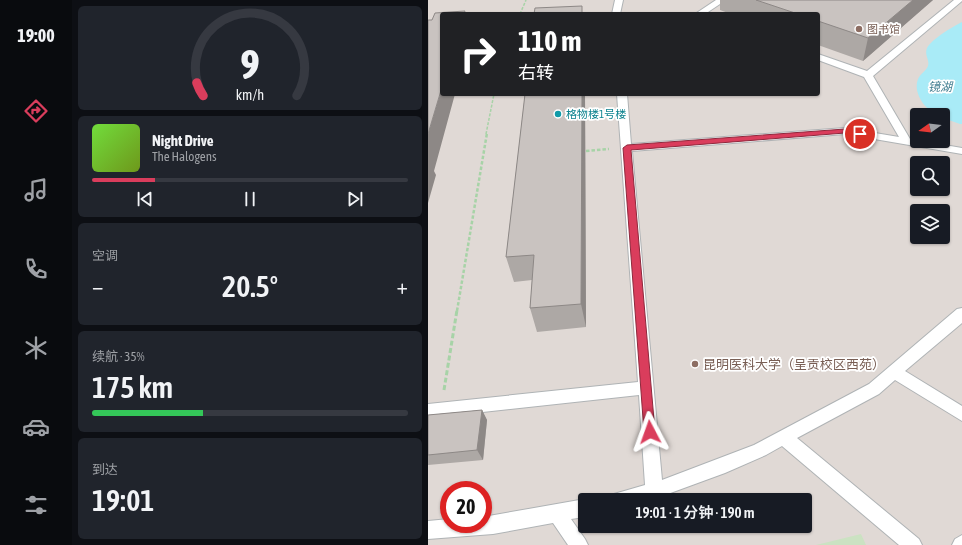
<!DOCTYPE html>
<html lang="zh">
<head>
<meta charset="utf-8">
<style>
	body { margin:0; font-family:"Asap Condensed","Noto Sans SC",sans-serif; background:#20242c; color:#f1f3f6; height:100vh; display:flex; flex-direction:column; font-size:15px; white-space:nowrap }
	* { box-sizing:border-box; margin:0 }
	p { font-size:13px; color:#9ea1a6 }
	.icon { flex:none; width:22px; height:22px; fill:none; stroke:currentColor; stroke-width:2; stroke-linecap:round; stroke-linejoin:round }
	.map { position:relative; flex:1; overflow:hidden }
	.drawer { display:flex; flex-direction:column; gap:6px; padding:6px; background:#0d0f14; width:356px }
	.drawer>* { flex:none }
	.banner { position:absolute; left:12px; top:12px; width:380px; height:84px; border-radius:4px; box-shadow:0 1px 3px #0004; background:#202124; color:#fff; overflow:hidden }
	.needle { width:26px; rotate:256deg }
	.controls { position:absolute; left:482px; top:108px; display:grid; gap:8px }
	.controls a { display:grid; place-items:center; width:40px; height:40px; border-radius:4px; background:#171b24; box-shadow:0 1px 3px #0004; font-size:20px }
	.speed { position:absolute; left:12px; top:481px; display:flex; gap:8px; font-size:20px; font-weight:700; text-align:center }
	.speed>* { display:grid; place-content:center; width:52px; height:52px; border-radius:50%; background:#171b24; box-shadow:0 1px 3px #0004; line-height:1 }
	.speed .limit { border:6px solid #d22; background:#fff; color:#111 }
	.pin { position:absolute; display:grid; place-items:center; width:34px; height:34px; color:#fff; margin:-17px; border:2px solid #fff; border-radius:50%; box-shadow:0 1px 4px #0007 }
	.me { position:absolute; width:44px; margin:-22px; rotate:356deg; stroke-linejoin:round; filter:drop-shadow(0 0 3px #0008) }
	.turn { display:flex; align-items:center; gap:14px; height:84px; padding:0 12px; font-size:18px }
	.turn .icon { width:52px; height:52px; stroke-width:2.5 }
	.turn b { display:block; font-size:28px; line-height:34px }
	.big { font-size:30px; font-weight:600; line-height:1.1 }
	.drawer .tile { flex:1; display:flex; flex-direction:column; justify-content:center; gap:6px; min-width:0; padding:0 14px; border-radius:6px; background:#20242c }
	.drawer .dial { align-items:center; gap:0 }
	.dial svg { height:104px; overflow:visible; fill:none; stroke:#363941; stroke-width:7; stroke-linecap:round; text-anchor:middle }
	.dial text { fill:#f1f3f6; stroke:none }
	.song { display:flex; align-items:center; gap:12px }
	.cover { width:48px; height:48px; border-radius:6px; background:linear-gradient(135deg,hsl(100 70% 55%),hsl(80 70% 35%)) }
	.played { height:4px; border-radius:2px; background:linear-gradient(90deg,#da3d5c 20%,#363941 20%) }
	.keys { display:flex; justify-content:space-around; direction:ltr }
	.heat { display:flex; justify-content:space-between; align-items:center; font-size:22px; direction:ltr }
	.charge { height:6px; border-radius:3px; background:linear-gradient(90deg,#34c759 35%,#363941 0) }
	.trip { position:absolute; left:150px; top:493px; width:234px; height:40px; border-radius:4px; background:#171b24; box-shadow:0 1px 3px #0004; font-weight:600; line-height:40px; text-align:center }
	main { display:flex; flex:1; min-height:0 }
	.tab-bar { display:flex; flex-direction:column; width:72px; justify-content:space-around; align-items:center; background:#090b0e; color:#9ea1a6 }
	.tab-bar .icon { width:28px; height:28px }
	.tab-bar .on { color:#da3d5c }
	.tab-bar b { font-size:18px; color:#f1f3f6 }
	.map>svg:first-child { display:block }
	.education { fill:#e0d9d5; fill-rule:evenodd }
	.green { fill:#cbe2c2 }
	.water { fill:#a9ebf7 }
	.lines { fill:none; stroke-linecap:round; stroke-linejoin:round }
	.service-casing { stroke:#afb3b5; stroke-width:2 }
	.path-far2 { stroke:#a7d3a7; stroke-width:1.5; stroke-dasharray:3 1.5; stroke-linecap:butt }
	.path-far1 { stroke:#a7d3a7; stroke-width:2.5; stroke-dasharray:3.5 2; stroke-linecap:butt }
	.path { stroke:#a7d3a7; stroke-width:3; stroke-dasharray:5 2.5; stroke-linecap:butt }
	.service { fill:#fff; fill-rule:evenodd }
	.wall { fill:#ada8a5 }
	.shaded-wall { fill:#8d8886 }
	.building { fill:#c9c3c0; stroke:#8d8886 }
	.route { fill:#da3d5c; stroke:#8e283c }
	.education-dot { fill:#8d6e63; stroke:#fff; stroke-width:1.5 }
	.culture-dot { fill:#0f9aa8; stroke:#fff; stroke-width:1.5 }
	.labels { text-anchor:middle; stroke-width:3.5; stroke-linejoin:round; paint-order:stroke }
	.far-education-label { font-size:11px; fill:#785e54; stroke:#fff; text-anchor:start }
	.far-culture-label { font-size:11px; fill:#0d838f; stroke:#fff; text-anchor:start }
	.far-water-label { font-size:12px; font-style:italic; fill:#3f7c8f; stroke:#fff }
	.education-label { font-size:13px; fill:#785e54; stroke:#fff; text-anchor:start }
</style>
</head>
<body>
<main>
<nav class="tab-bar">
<b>19:00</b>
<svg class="icon on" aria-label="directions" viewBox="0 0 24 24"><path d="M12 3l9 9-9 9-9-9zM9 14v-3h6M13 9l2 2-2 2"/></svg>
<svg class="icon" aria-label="music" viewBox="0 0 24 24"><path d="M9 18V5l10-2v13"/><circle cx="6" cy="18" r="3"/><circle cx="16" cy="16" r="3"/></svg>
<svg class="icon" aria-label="phone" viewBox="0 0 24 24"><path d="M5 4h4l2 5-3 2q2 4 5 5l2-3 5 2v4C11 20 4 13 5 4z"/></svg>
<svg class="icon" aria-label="climate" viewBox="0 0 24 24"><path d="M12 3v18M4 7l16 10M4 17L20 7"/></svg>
<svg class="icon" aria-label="car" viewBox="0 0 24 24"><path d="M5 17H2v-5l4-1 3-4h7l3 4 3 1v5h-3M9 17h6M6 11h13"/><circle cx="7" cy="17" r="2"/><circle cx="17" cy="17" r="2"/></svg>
<svg class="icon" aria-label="filters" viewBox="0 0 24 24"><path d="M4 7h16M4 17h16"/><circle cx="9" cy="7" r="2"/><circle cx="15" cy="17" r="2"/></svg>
</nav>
<section class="drawer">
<div class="tile dial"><svg viewBox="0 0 100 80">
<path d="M14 69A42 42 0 1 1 86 69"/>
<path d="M14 69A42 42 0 0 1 9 59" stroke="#da3d5c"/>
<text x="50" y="56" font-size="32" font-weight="700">9</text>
<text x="50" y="72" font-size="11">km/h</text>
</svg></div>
<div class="tile">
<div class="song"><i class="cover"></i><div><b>Night Drive</b><p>The Halogens</p></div></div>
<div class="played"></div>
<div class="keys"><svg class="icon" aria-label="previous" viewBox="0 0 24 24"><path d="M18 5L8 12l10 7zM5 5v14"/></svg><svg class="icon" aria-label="pause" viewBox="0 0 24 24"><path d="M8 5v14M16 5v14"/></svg><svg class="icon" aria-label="next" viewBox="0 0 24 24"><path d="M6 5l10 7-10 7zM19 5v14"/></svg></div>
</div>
<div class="tile"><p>空调</p>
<div class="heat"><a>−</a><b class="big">20.5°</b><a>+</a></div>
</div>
<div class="tile"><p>续航 · 35%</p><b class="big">175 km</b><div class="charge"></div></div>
<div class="tile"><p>到达</p><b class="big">19:01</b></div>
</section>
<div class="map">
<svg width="534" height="545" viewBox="0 0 534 545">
	<rect width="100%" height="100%" fill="#ede8e4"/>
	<!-- education -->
	<path class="education" d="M0 0H534V545H0ZM14 14H390V94H14ZM489 115H515V141H489ZM489 163H515V189H489ZM489 211H515V237H489ZM21 490H55V524H21ZM157 500H377V526H157Z"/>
	<!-- green -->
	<path class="green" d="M433 534 438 545H388Z"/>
	<!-- water -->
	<path class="water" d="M534 22V124H532L515 118V115C500 115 484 94 490 79 492 74 498 71 500 66 502 60 496 55 499 48 504 39 524 27 534 22Z"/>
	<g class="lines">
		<defs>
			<path id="service" d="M187 0H195L192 14H184Z
				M288 0H298L277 14H267Z
				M526 0H534V1L445 76 482 139 534 148V154L417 134 204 151 234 480 326 445 441 384 529 309 534 308V323L477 371 534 406V421L467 380 451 394 369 438 491 539 494 545H471L354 446 338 455 297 473 226 499 183 500 186 494 217 485 211 395 0 418V404L210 382 189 94H199L203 144 417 128 471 137 436 77 390 60V54L439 71Z
				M157 499 159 500H157V517L143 519 157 539 160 545H140L125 523 65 534 0 539V521L21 519V524H55V517Z
				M534 535V545H524L527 539Z"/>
		</defs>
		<!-- service casing -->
		<use href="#service" class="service-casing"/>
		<!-- path-far2 -->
		<path class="path-far2" d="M92 14 98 0
			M58 134 66 94"/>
		<!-- path-far1 -->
		<path class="path-far1" d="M158 151 181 149
			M29 311 59 133"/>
		<!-- path -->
		<path class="path" d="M16 390 29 310"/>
		<!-- service -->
		<use href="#service" class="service"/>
	</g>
	<!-- wall -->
	<path class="wall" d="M292 0H505L435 61 390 45V14H303L292 10Z
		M97 94H157L158 327 109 332 102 308 104 280 86 282 78 257Z
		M54 410 59 420 55 460 0 465V415Z"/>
	<!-- shaded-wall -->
	<path class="shaded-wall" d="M485 0H505L435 61 440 38Z
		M14 87V94H27L6 171 8 175 0 203V134Z
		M154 94H157L158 327 153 304Z
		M54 410 59 420 55 460 49 450Z"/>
	<!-- building -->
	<path class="building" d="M328 0H485L440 38 390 21V14H370Z
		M154 6V14H106L107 8Z
		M37 11 36 14H14V87L0 134V20H4L7 13Z
		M97 94H154L153 304 102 308 106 255 78 257Z
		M54 410 49 450 0 455V415Z"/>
	<!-- route -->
	<path class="route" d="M417 129 435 132 436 134 432 136 417 133 203 150 227 432 226 436 222 437 218 436 216 432 195 148 199 145Z"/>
	<!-- markers -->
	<g class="education-dot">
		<circle cx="431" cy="29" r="4"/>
		<circle cx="267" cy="364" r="4"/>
	</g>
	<circle class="culture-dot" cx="130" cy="114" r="4"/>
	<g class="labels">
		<!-- far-education labels -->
		<g class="far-education-label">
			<text x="439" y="33">图书馆</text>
		</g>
		<!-- far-culture labels -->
		<g class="far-culture-label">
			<text x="138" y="118">格物楼1号楼</text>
		</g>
		<!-- far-water labels -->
		<g class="far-water-label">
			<text x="512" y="91">镜湖</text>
		</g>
		<!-- education labels -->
		<g class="education-label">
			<text x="275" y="369">昆明医科大学（呈贡校区西苑）</text>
		</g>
	</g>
</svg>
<div class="controls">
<a><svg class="needle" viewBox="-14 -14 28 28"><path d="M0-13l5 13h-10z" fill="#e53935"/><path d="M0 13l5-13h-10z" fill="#9ea1a6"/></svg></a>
<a><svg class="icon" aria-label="search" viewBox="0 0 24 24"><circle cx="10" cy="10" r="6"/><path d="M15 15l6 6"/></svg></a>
<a><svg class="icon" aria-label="layers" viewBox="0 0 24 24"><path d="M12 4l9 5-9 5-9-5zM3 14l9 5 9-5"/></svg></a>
</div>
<div class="speed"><div class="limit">20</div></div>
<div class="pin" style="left:432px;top:134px;background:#d93025"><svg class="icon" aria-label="arrive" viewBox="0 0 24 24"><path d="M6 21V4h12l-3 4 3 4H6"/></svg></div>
<svg class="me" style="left:222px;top:432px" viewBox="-20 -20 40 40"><path d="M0-17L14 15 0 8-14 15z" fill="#da3d5c" stroke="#fff" stroke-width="4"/></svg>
<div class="trip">19:01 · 1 分钟 · 190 m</div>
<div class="banner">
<div class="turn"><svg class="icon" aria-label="right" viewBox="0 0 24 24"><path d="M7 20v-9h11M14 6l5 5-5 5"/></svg><div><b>110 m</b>右转</div></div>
</div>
</div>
</main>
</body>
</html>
